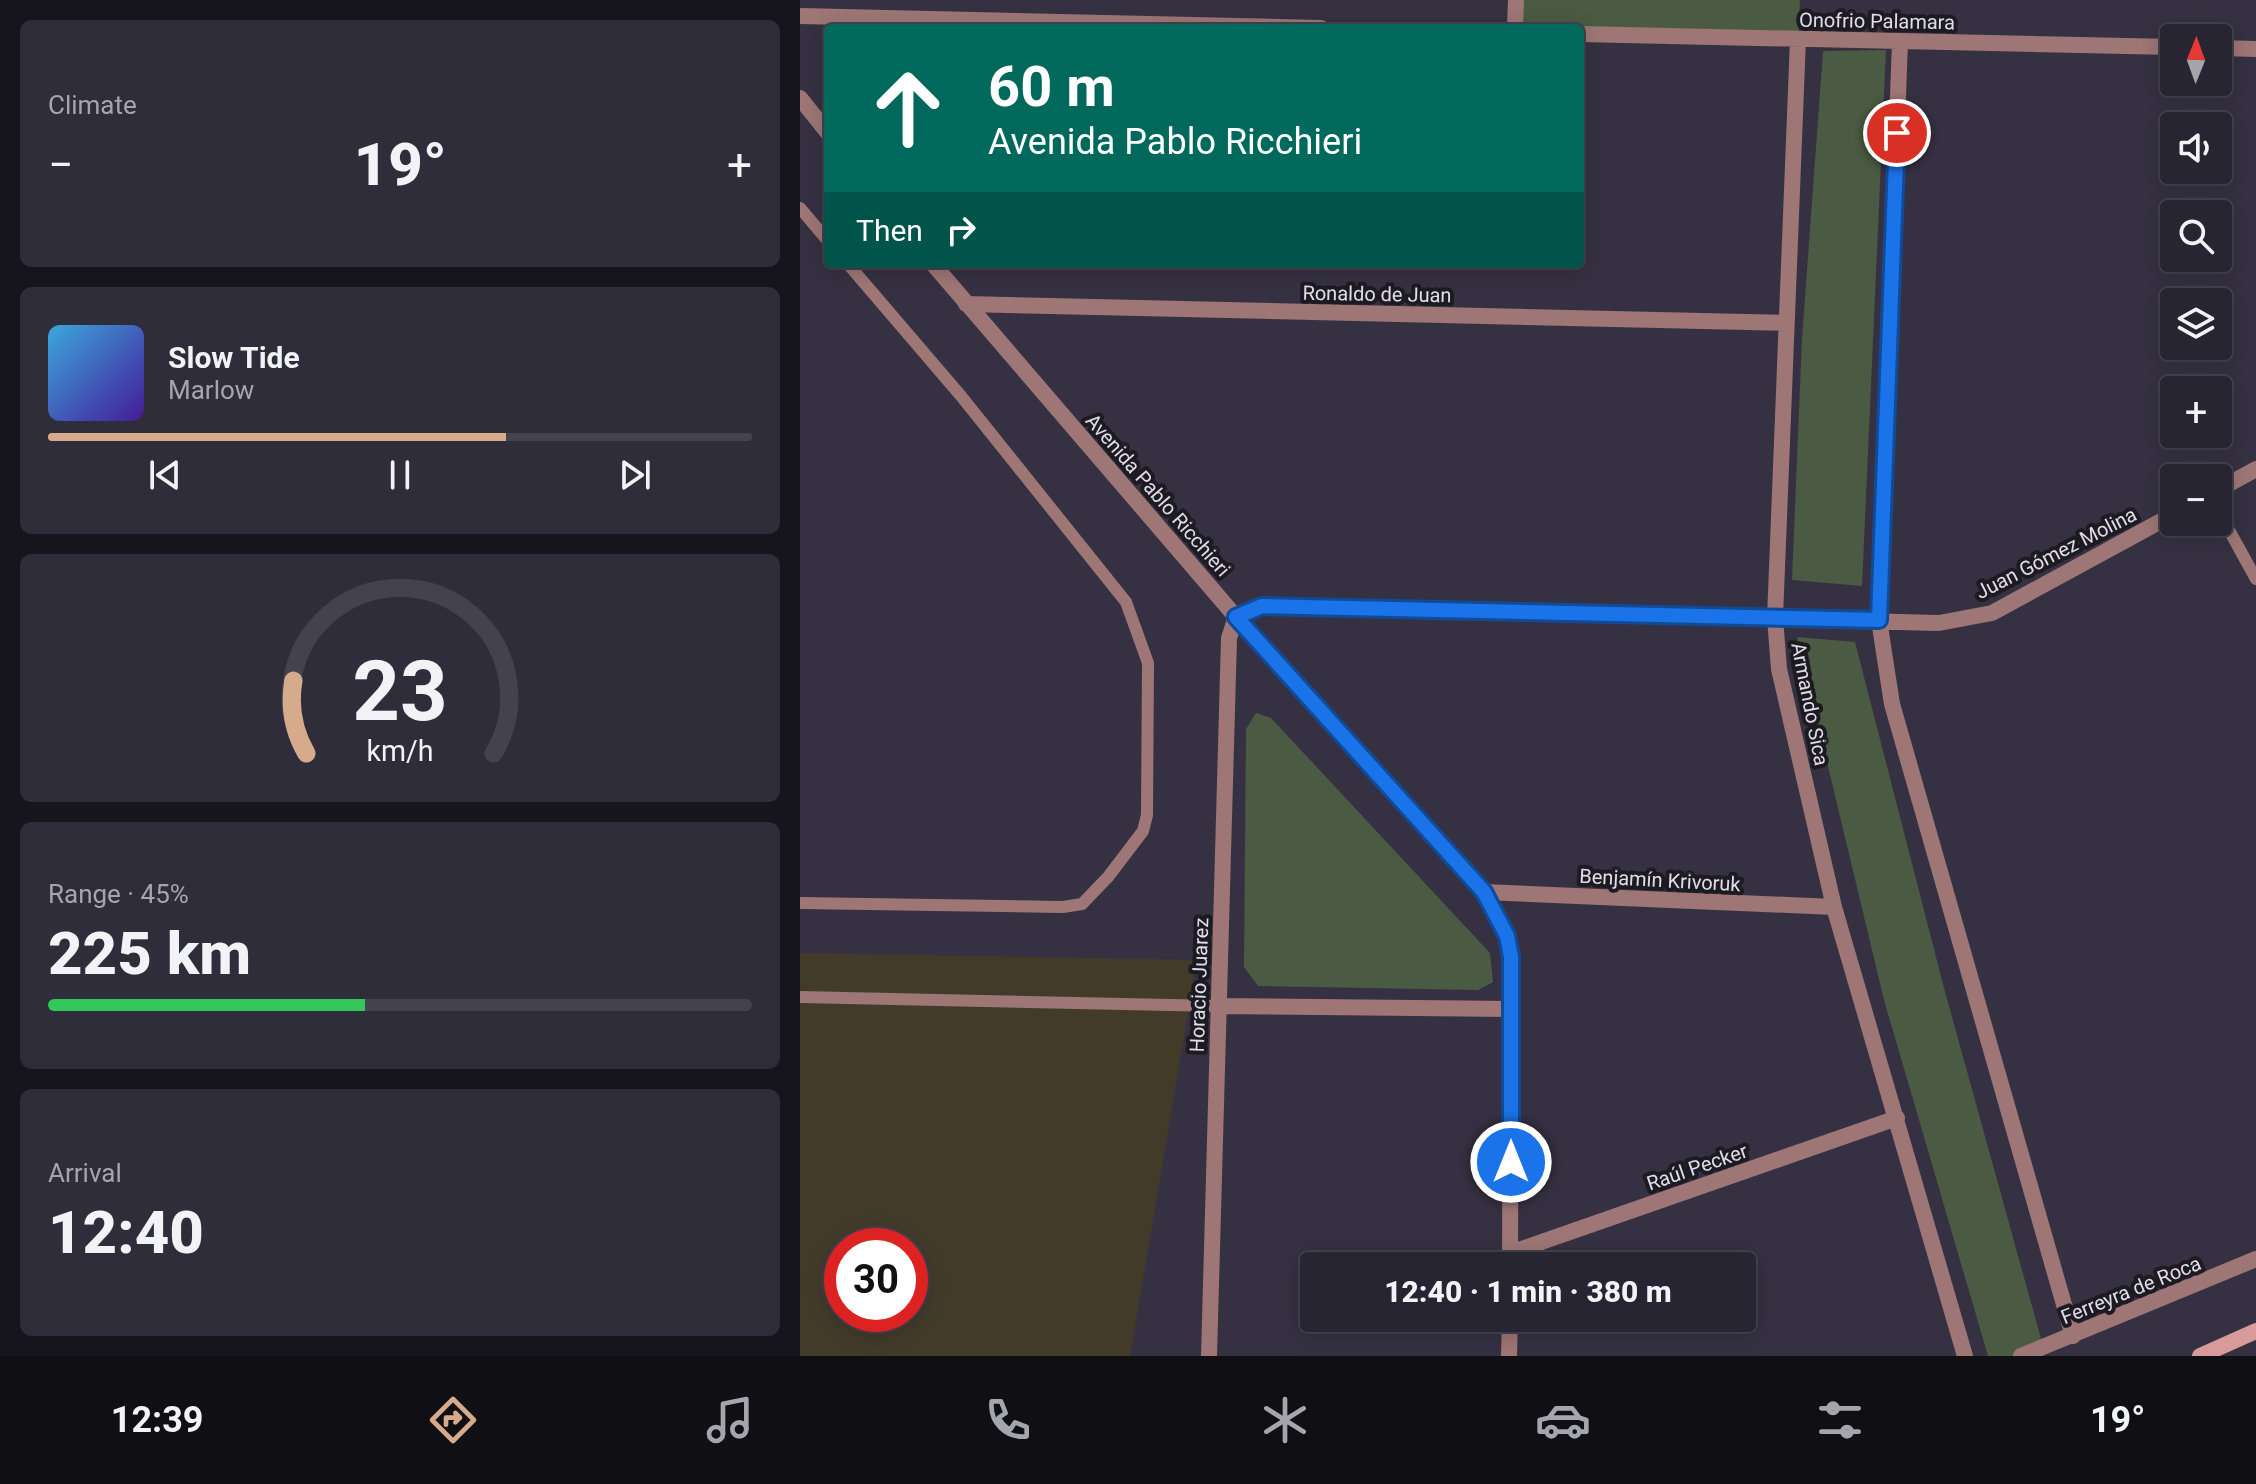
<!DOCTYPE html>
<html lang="en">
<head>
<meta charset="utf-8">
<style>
	body { margin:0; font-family:Roboto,sans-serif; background:#302d3a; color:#f1f3f6; height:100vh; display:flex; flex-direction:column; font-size:30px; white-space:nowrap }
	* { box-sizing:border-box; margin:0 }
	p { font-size:26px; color:#a5a5ac }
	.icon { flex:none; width:44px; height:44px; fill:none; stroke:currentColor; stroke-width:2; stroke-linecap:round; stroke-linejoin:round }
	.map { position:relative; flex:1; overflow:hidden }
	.sheet { display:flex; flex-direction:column; gap:20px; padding:20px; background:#16141c; width:800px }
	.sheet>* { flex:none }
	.hud { position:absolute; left:24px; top:24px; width:760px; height:244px; border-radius:8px; box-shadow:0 4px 20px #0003,0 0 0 2px #44424d; background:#00695c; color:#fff; overflow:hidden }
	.needle { width:52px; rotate:1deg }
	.controls { position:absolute; left:1360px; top:24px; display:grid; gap:16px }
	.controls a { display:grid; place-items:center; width:72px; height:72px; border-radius:8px; background:#282532; box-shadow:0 4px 20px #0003,0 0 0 2px #44424d; font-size:40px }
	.speed { position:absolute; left:24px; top:1228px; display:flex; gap:16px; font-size:40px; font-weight:700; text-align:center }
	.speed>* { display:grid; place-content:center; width:104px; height:104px; border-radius:50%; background:#282532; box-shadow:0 4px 20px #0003,0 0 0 2px #44424d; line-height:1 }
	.speed .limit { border:12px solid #d22; background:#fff; color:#111 }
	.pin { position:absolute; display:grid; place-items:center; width:68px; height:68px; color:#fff; margin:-34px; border:4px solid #fff; border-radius:50%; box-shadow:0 2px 8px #0007 }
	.me { position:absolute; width:88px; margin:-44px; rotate:0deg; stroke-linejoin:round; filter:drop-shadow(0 0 6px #0008) }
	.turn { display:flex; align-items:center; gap:28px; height:168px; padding:0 32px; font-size:36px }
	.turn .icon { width:104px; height:104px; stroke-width:2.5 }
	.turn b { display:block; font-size:56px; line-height:68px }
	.then { display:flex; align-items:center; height:76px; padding:0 32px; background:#0003; gap:16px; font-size:30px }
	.big { font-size:60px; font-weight:800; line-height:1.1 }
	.sheet .card { flex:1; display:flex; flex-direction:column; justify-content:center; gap:12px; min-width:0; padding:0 28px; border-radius:12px; background:#302d3a }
	.sheet .dial { align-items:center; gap:0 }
	.dial svg { height:208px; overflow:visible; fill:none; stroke:#44424d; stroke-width:7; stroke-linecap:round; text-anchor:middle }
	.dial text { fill:#f1f3f6; stroke:none }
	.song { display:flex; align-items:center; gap:24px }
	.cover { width:96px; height:96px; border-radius:12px; background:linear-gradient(135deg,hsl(200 70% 55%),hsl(260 70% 35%)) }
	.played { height:8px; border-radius:4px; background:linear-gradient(90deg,#d6ab8b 65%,#44424d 65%) }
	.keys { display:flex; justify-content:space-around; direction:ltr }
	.heat { display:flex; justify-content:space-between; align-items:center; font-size:44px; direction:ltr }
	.charge { height:12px; border-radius:6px; background:linear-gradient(90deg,#34c759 45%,#44424d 0) }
	.trip { position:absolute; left:500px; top:1252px; width:456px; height:80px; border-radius:8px; background:#282532; box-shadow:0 4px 20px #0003,0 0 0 2px #44424d; font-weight:800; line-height:80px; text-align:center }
	.dock { display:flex; height:128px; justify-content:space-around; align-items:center; background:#100f14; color:#a5a5ac }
	.dock .icon { width:56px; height:56px }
	.dock .on { color:#d6ab8b }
	.dock b { font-size:36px; color:#f1f3f6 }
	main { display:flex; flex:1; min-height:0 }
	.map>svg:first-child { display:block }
	.industrial { fill:#433b2a; fill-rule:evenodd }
	.green { fill:#4b5a43 }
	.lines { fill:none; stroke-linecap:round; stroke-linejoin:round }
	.lane { stroke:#9d7675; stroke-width:12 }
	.street { stroke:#9d7675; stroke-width:16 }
	.secondary { stroke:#d89b99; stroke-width:16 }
	.route-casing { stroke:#114b97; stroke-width:20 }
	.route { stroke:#1a73e8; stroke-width:14 }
	.labels { text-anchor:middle; stroke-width:8; stroke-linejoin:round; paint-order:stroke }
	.street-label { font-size:20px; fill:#e0dde8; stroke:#1d1b22 }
</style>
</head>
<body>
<main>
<section class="sheet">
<div class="card"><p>Climate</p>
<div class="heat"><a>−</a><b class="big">19°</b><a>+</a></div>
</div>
<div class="card">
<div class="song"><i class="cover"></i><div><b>Slow Tide</b><p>Marlow</p></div></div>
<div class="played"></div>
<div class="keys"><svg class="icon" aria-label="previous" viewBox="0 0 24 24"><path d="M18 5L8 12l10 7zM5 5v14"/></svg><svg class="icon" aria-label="pause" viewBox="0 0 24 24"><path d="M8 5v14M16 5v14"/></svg><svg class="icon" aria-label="next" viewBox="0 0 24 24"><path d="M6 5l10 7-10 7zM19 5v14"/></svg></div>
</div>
<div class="card dial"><svg viewBox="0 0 100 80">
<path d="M14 69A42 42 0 1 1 86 69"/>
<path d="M14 69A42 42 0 0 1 9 41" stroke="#d6ab8b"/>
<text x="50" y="56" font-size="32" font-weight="700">23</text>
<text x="50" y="72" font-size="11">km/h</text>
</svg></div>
<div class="card"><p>Range · 45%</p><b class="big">225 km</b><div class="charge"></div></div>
<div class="card"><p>Arrival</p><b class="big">12:40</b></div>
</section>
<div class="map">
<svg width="1456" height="1356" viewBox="0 0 1456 1356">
	<rect width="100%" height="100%" fill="#363142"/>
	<!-- industrial -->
	<path class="industrial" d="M0 953 397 960 330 1356H0ZM42 1246H110V1314H42Z"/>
	<!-- green -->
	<path class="green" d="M716 0H1000L998 39 715 28Z
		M1086 50 1062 586 992 580 1002 339 1023 51Z
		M997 637 1055 642 1144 988 1243 1346 1222 1356H1188L1084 1000Z
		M456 713 471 718 690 953 693 982 678 990 458 986 444 967 446 729Z"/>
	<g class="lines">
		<!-- lane -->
		<path class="lane" d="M0 208 28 241
			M1418 510 1456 579
			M0 903 263 907 282 904 308 877 343 831 347 815 348 663 326 602 161 396 48 264
			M0 997 419 1006"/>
		<!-- street -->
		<path class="street" d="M0 16 521 28
			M715 28 716 0
			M780 34 1374 47
			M998 39 975 618 979 669 1034 907 1165 1356
			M1100 41 1079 620 1092 704 1273 1336
			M1418 48 1456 49
			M0 98 28 133
			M133 264 436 617 684 892 707 936 711 957 710 1266
			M166 304 986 323
			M1418 490 1456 469
			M436 617 462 606 1139 623 1192 613 1374 514
			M684 892 1034 907
			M419 1006 711 1009
			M710 1253 1097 1118
			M409 1356 429 638 436 617
			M709 1356 710 1318
			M1221 1356 1456 1259"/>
		<!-- secondary -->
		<path class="secondary" d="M1400 1356 1456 1331"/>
	</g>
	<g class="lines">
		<defs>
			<path id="route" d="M711 1162V957L707 936 684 892 436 617 462 606 1079 620 1097 133"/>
		</defs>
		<!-- route casing -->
		<use href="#route" class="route-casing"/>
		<!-- route -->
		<use href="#route" class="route"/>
	</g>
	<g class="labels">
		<!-- street labels -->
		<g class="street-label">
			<text transform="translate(1077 21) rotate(1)" y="7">Onofrio Palamara</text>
			<text transform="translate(577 294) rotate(1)" y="7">Ronaldo de Juan</text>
			<text transform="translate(358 495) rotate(49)" y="7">Avenida Pablo Ricchieri</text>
			<text transform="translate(1256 553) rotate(-27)" y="7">Juan Gómez Molina</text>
			<text transform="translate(1010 704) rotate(79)" y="7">Armando Sica</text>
			<text transform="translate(860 880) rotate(3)" y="7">Benjamín Krivoruk</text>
			<text transform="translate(399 985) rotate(-88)" y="7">Horacio Juarez</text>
			<text transform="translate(897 1167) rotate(-19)" y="7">Raúl Pecker</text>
			<text transform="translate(1331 1290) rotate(-22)" y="7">Ferreyra de Roca</text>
		</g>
	</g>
</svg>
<div class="controls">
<a><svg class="needle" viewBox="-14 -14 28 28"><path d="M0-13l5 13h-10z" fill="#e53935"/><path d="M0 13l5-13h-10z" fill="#a5a5ac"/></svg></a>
<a><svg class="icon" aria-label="sound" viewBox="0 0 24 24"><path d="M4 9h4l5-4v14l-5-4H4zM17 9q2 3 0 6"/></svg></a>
<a><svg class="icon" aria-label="search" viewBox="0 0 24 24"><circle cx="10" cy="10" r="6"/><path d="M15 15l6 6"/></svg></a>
<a><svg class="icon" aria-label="layers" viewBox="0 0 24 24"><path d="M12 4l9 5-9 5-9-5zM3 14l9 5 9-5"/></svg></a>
<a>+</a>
<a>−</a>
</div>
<div class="speed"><div class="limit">30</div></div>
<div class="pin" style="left:1097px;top:133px;background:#d93025"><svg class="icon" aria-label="arrive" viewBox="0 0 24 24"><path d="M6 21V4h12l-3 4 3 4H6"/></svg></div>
<svg class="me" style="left:711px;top:1162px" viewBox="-20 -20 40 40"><circle r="17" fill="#1a73e8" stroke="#fff" stroke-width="3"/><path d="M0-11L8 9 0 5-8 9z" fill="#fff"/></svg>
<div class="trip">12:40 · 1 min · 380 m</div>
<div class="hud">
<div class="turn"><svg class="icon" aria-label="ahead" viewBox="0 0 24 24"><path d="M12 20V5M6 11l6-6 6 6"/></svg><div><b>60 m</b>Avenida Pablo Ricchieri</div></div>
<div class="then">Then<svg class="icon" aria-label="right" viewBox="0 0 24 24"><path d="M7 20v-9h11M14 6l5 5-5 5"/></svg></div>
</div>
</div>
</main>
<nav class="dock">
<b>12:39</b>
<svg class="icon on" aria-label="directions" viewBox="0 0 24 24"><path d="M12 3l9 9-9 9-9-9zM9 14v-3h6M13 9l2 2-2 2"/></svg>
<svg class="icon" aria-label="music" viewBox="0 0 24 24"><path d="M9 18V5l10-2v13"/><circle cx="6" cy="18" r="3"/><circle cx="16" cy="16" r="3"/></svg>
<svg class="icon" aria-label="phone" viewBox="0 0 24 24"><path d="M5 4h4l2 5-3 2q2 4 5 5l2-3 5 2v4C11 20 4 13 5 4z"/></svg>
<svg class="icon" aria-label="climate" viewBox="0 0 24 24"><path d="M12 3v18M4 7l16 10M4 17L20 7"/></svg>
<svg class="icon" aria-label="car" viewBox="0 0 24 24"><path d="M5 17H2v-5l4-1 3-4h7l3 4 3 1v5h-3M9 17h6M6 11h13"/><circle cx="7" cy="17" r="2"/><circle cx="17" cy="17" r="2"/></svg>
<svg class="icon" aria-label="filters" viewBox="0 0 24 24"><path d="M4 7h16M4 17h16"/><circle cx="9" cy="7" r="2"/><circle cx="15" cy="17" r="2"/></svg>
<b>19°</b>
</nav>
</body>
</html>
